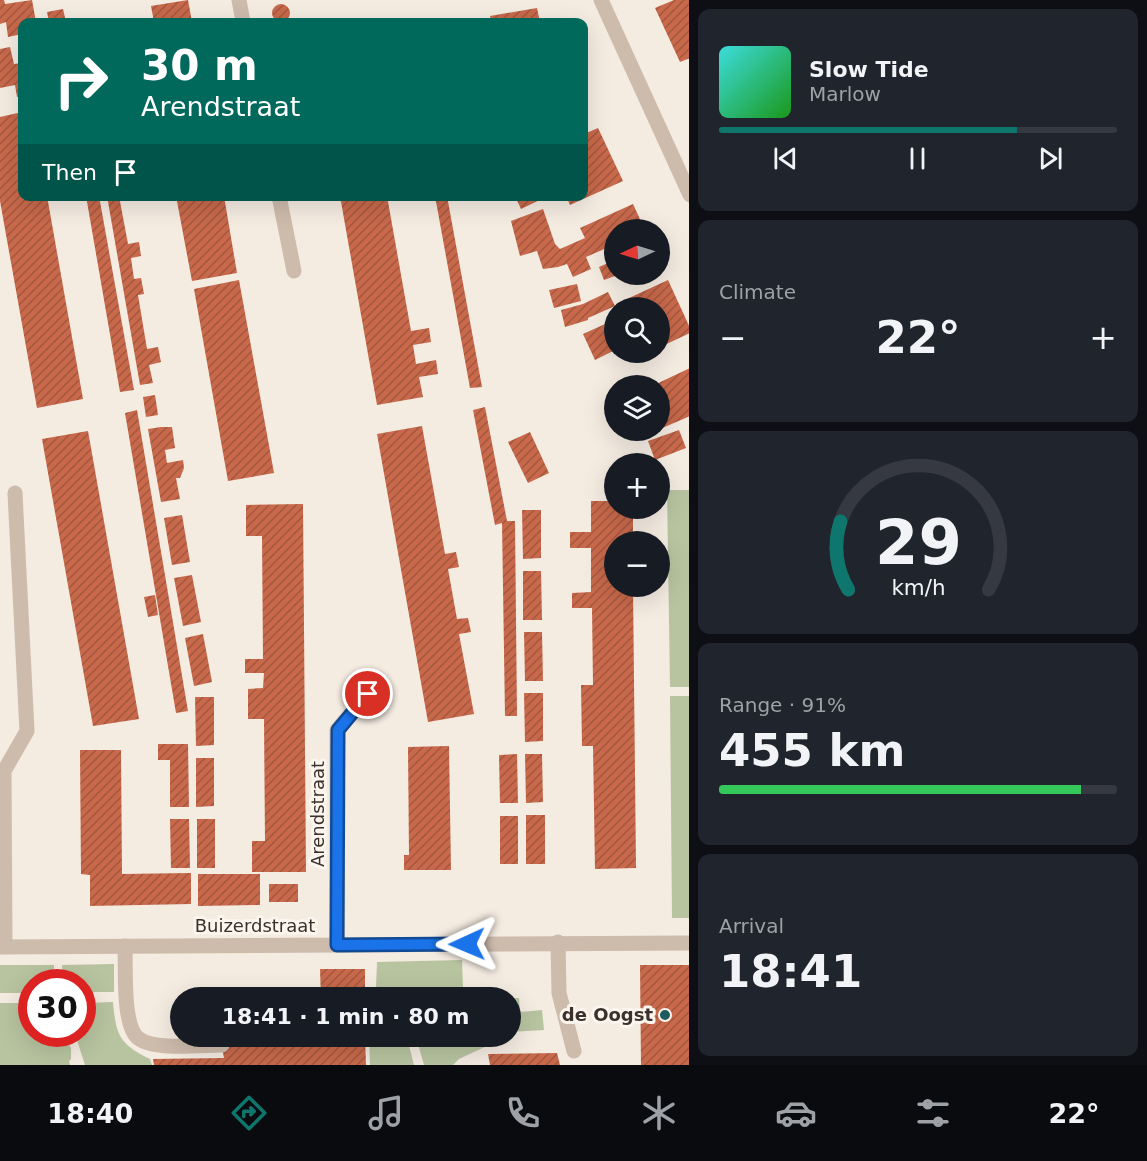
<!DOCTYPE html>
<html lang="en">
<head>
<meta charset="utf-8">
<style>
	body { margin:0; font-family:"DejaVu Sans",sans-serif; background:#20242c; color:#f1f3f6; height:100vh; display:flex; flex-direction:column; font-size:22px; white-space:nowrap }
	* { box-sizing:border-box; margin:0 }
	p { font-size:20px; color:#9ea1a6 }
	.icon { flex:none; width:33px; height:33px; fill:none; stroke:currentColor; stroke-width:2; stroke-linecap:round; stroke-linejoin:round }
	.map { position:relative; flex:1; overflow:hidden }
	.panel { display:flex; flex-direction:column; gap:9px; padding:9px; background:#0d0f14; width:458px }
	.panel>* { flex:none }
	.top-card { position:absolute; left:18px; top:18px; width:570px; height:183px; border-radius:12px; box-shadow:0 6px 24px #0002; background:#00695c; color:#fff; overflow:hidden }
	.needle { width:39px; rotate:266deg }
	.fabs { position:absolute; left:604px; top:219px; display:grid; gap:12px }
	.fabs a { display:grid; place-items:center; width:66px; height:66px; border-radius:50%; background:#171b24; box-shadow:0 6px 24px #0002; font-size:30px }
	.speed { position:absolute; left:18px; top:969px; display:flex; gap:12px; font-size:30px; font-weight:700; text-align:center }
	.speed>* { display:grid; place-content:center; width:78px; height:78px; border-radius:50%; background:#171b24; box-shadow:0 6px 24px #0002; line-height:1 }
	.speed .limit { border:9px solid #d22; background:#fff; color:#111 }
	.pin { position:absolute; display:grid; place-items:center; width:51px; height:51px; color:#fff; margin:-26px; border:3px solid #fff; border-radius:50%; box-shadow:0 2px 6px #0007 }
	.me { position:absolute; width:66px; margin:-33px; rotate:269deg; stroke-linejoin:round; filter:drop-shadow(0 0 4px #0008) }
	.turn { display:flex; align-items:center; gap:21px; height:126px; padding:0 24px; font-size:27px }
	.turn .icon { width:78px; height:78px; stroke-width:2.5 }
	.turn b { display:block; font-size:42px; line-height:51px }
	.then { display:flex; align-items:center; height:57px; padding:0 24px; background:#0003; gap:12px; font-size:22px }
	.big { font-size:45px; font-weight:600; line-height:1.1 }
	.panel .widget { flex:1; display:flex; flex-direction:column; justify-content:center; gap:9px; min-width:0; padding:0 21px; border-radius:12px; background:#20242c }
	.panel .dial { align-items:center; gap:0 }
	.dial svg { height:156px; overflow:visible; fill:none; stroke:#363941; stroke-width:7; stroke-linecap:round; text-anchor:middle }
	.dial text { fill:#f1f3f6; stroke:none }
	.song { display:flex; align-items:center; gap:18px }
	.cover { width:72px; height:72px; border-radius:9px; background:linear-gradient(135deg,hsl(180 70% 55%),hsl(120 70% 35%)) }
	.played { height:6px; border-radius:3px; background:linear-gradient(90deg,#0f766e 75%,#363941 75%) }
	.keys { display:flex; justify-content:space-around; direction:ltr }
	.heat { display:flex; justify-content:space-between; align-items:center; font-size:33px; direction:ltr }
	.charge { height:9px; border-radius:4px; background:linear-gradient(90deg,#34c759 91%,#363941 0) }
	.trip { position:absolute; left:170px; top:987px; width:351px; height:60px; border-radius:30px; background:#171b24; box-shadow:0 6px 24px #0002; font-weight:600; line-height:60px; text-align:center }
	.dock { display:flex; height:96px; justify-content:space-around; align-items:center; background:#090b0e; color:#9ea1a6 }
	.dock .icon { width:42px; height:42px }
	.dock .selected { color:#0f766e }
	.dock b { font-size:27px; color:#f1f3f6 }
	main { display:flex; flex:1; min-height:0 }
	.map>svg:first-child { display:block }
	.green { fill:#b8c4a0 }
	.building { fill:url(#building-hatch) }
	.lines { fill:none; stroke-linecap:round; stroke-linejoin:round }
	.lane { stroke:#cdbbac; stroke-width:15 }
	.street { stroke:#cdbbac; stroke-width:15 }
	.route-casing { stroke:#114b97; stroke-width:15 }
	.route { stroke:#1a73e8; stroke-width:10 }
	.poi-dot { fill:#1f5a5e; stroke:#fbf5ee; stroke-width:2 }
	.labels { text-anchor:middle; stroke-width:6; stroke-linejoin:round; paint-order:stroke }
	.street-label { font-size:18px; fill:#3b302b; stroke:#fbf5ee }
	.poi-label { font-size:18px; font-weight:bold; fill:#3b302b; stroke:#fbf5ee; text-anchor:end }
</style>
</head>
<body>
<main>
<div class="map">
<svg width="690" height="1065" viewBox="0 0 690 1065">
	<defs>
		<pattern id="building-hatch" width="6" height="6" patternUnits="userSpaceOnUse" patternTransform="scale(1.5)"><rect width="6" height="6" fill="#c8694b"/><path d="M-1 1l2-2M0 6l6-6M5 7l2-2" fill="none" stroke="#a4573f"/></pattern>
	</defs>
	<rect width="100%" height="100%" fill="#f4ebe1"/>
	<!-- green -->
	<path class="green" d="M667 490H689V687H670Z
		M670 696H689V918H672Z
		M462 960 463 988H376L377 962Z
		M114 964V992H83L82 982H63L62 965Z
		M0 965H54V982H32L31 993H0Z
		M510 998H519L520 1012 542 1010 544 1030 510 1032Z
		M113 1002C116 1035 119 1044 150 1059L152 1065H85L75 1034H82L83 1003Z
		M0 1003H20L22 1009H31L32 1034H64L71 1048V1059L69 1061 70 1065H0Z
		M369 1037H407L414 1065H370Z
		M416 1037H487V1046L459 1059 453 1065H424Z"/>
	<!-- building -->
	<path class="building" d="M0 0H4L5 4 32 0 36 22H22V34L8 37 6 22 0 24Z
		M188 0 192 22H154L151 6Z
		M674 0H690V58L680 62 655 8Z
		M272 13a9 9 0 1 1 18 0a9 9 0 1 1-18 0Z
		M537 8 540 22H491L490 16Z
		M63 9 66 22H49L47 12Z
		M10 47 14 64 22 63V96L17 97 15 85 0 88V49Z
		M22 112V196H47L83 399 37 408 0 201V117Z
		M598 128 623 181 570 205 566 196H584V134Z
		M86 196H99L134 390 120 392Z
		M107 196H119L128 244 139 242 141 256 131 258 134 279 141 278 144 294 138 295 147 349 158 347 161 362 149 365 153 383 140 385Z
		M176 196H224L237 273 192 281Z
		M340 196H387L411 331 429 328 431 342 413 345 416 364 436 360 438 374 419 377 423 397 377 405Z
		M435 196H447L482 387 470 388Z
		M515 196H548L521 209Z
		M633 204 645 230H615V260L609 247 586 257 591 269 573 277 567 264 558 267 543 269 537 251 520 256 511 221 543 209 555 244 560 249 585 238 580 228Z
		M615 260V276L604 280 599 267Z
		M239 280 274 473 228 481 194 289Z
		M668 280 690 328V333L660 347V308H617L616 304Z
		M577 284 581 301 554 308 549 290Z
		M608 292 615 306 588 318V320L565 327 561 310 583 304Z
		M614 320 615 350 595 360 583 334Z
		M690 368V416L660 429V386H652Z
		M155 395 158 415 146 417 143 397Z
		M485 407 507 521H515L517 716H505L502 523 495 525 473 410Z
		M137 410 188 711 176 713 125 413Z
		M422 426 445 554 456 552 459 567 448 569 457 619 468 618 471 632 459 634 474 714 428 722 377 434Z
		M161 427H172L175 448 165 450 167 463 183 460 184 468 180 478H176L180 499 161 502 148 429Z
		M679 430 686 448 655 460 648 441Z
		M88 431 139 719 93 726 42 439Z
		M530 432 549 473 528 483 508 442Z
		M591 501H615V508H633V542H615V586H633L636 868 595 869 593 746H582L581 685H593L592 608H572V593L591 592V548H570V532H591Z
		M303 504 306 872H252V841H265L264 719H248V689L263 688 264 673H245V659H263L262 536H246V505Z
		M522 510H541V558L523 559Z
		M182 515 190 562 172 565 164 518Z
		M523 571H541L542 620H523Z
		M192 575 201 622 183 626 174 578Z
		M155 595 158 615 148 617 144 597Z
		M524 632H542L543 681H525Z
		M203 634 212 682 194 686 185 638Z
		M524 693H543V741L525 742Z
		M195 697H214V745L196 746Z
		M158 744H188L189 807H170V760H158Z
		M449 746 451 870H404V855H409L408 747Z
		M80 750H121L122 874 191 873V904L90 906V875L81 874Z
		M517 754 518 803H500L499 755Z
		M525 754H542L543 802 526 803Z
		M196 758H214V806L196 807Z
		M526 815H545V864H526Z
		M500 816H518V864H500Z
		M170 819H189L190 868H171Z
		M197 819H215V868H197Z
		M198 874H260V905L198 906Z
		M269 884H298V902H269Z
		M640 965H690V1065H641Z
		M320 969H365V998H321Z
		M220 1036H365L366 1065H154L153 1059 224 1058Z
		M557 1053 560 1065H490L488 1054Z"/>
	<g class="lines">
		<!-- lane -->
		<path class="lane" d="M558 942 559 993 574 1051
			M125 946C126 967 122 1025 138 1038 154 1051 201 1045 222 1045"/>
		<!-- street -->
		<path class="street" d="M239 0 243 22
			M601 0 690 195
			M279 196 294 271
			M337 945V730L368 694
			M0 947 690 943
			M5 947 4 771 27 731 15 493"/>
	</g>
	<g class="lines">
		<defs>
			<path id="route" d="M368 694 338 730 337 945 467 944"/>
		</defs>
		<!-- route casing -->
		<use href="#route" class="route-casing"/>
		<!-- route -->
		<use href="#route" class="route"/>
	</g>
	<!-- markers -->
	<circle class="poi-dot" cx="665" cy="1015" r="6"/>
	<g class="labels">
		<!-- street labels -->
		<g class="street-label">
			<text transform="translate(318 814) rotate(-90)" y="6">Arendstraat</text>
			<text x="255" y="932">Buizerdstraat</text>
		</g>
		<!-- poi labels -->
		<g class="poi-label">
			<text x="653" y="1021">de Oogst</text>
		</g>
	</g>
</svg>
<div class="fabs">
<a><svg class="needle" viewBox="-14 -14 28 28"><path d="M0-13l5 13h-10z" fill="#e53935"/><path d="M0 13l5-13h-10z" fill="#9ea1a6"/></svg></a>
<a><svg class="icon" aria-label="search" viewBox="0 0 24 24"><circle cx="10" cy="10" r="6"/><path d="M15 15l6 6"/></svg></a>
<a><svg class="icon" aria-label="layers" viewBox="0 0 24 24"><path d="M12 4l9 5-9 5-9-5zM3 14l9 5 9-5"/></svg></a>
<a>+</a>
<a>−</a>
</div>
<div class="speed"><div class="limit">30</div></div>
<div class="pin" style="left:368px;top:694px;background:#d93025"><svg class="icon" aria-label="arrive" viewBox="0 0 24 24"><path d="M6 21V4h12l-3 4 3 4H6"/></svg></div>
<svg class="me" style="left:467px;top:944px" viewBox="-20 -20 40 40"><path d="M0-17L14 15 0 8-14 15z" fill="#1a73e8" stroke="#fff" stroke-width="4"/></svg>
<div class="trip">18:41 · 1 min · 80 m</div>
<div class="top-card">
<div class="turn"><svg class="icon" aria-label="right" viewBox="0 0 24 24"><path d="M7 20v-9h11M14 6l5 5-5 5"/></svg><div><b>30 m</b>Arendstraat</div></div>
<div class="then">Then<svg class="icon" aria-label="arrive" viewBox="0 0 24 24"><path d="M6 21V4h12l-3 4 3 4H6"/></svg></div>
</div>
</div>
<section class="panel">
<div class="widget">
<div class="song"><i class="cover"></i><div><b>Slow Tide</b><p>Marlow</p></div></div>
<div class="played"></div>
<div class="keys"><svg class="icon" aria-label="previous" viewBox="0 0 24 24"><path d="M18 5L8 12l10 7zM5 5v14"/></svg><svg class="icon" aria-label="pause" viewBox="0 0 24 24"><path d="M8 5v14M16 5v14"/></svg><svg class="icon" aria-label="next" viewBox="0 0 24 24"><path d="M6 5l10 7-10 7zM19 5v14"/></svg></div>
</div>
<div class="widget"><p>Climate</p>
<div class="heat"><a>−</a><b class="big">22°</b><a>+</a></div>
</div>
<div class="widget dial"><svg viewBox="0 0 100 80">
<path d="M14 69A42 42 0 1 1 86 69"/>
<path d="M14 69A42 42 0 0 1 10 34" stroke="#0f766e"/>
<text x="50" y="56" font-size="32" font-weight="700">29</text>
<text x="50" y="72" font-size="11">km/h</text>
</svg></div>
<div class="widget"><p>Range · 91%</p><b class="big">455 km</b><div class="charge"></div></div>
<div class="widget"><p>Arrival</p><b class="big">18:41</b></div>
</section>
</main>
<nav class="dock">
<b>18:40</b>
<svg class="icon selected" aria-label="directions" viewBox="0 0 24 24"><path d="M12 3l9 9-9 9-9-9zM9 14v-3h6M13 9l2 2-2 2"/></svg>
<svg class="icon" aria-label="music" viewBox="0 0 24 24"><path d="M9 18V5l10-2v13"/><circle cx="6" cy="18" r="3"/><circle cx="16" cy="16" r="3"/></svg>
<svg class="icon" aria-label="phone" viewBox="0 0 24 24"><path d="M5 4h4l2 5-3 2q2 4 5 5l2-3 5 2v4C11 20 4 13 5 4z"/></svg>
<svg class="icon" aria-label="climate" viewBox="0 0 24 24"><path d="M12 3v18M4 7l16 10M4 17L20 7"/></svg>
<svg class="icon" aria-label="car" viewBox="0 0 24 24"><path d="M5 17H2v-5l4-1 3-4h7l3 4 3 1v5h-3M9 17h6M6 11h13"/><circle cx="7" cy="17" r="2"/><circle cx="17" cy="17" r="2"/></svg>
<svg class="icon" aria-label="filters" viewBox="0 0 24 24"><path d="M4 7h16M4 17h16"/><circle cx="9" cy="7" r="2"/><circle cx="15" cy="17" r="2"/></svg>
<b>22°</b>
</nav>
</body>
</html>
